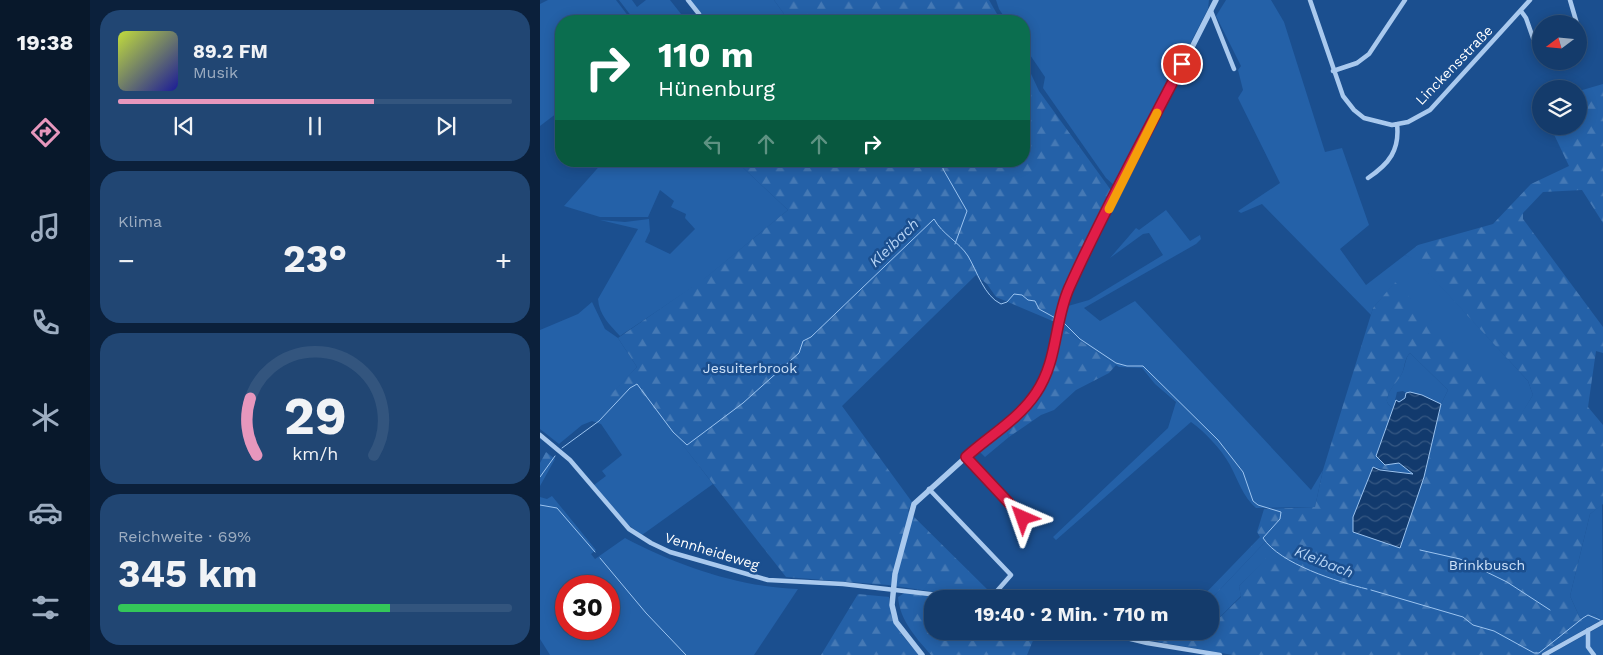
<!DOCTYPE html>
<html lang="de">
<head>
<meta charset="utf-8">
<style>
	body { margin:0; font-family:"Work Sans",sans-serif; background:#214673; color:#f1f3f6; height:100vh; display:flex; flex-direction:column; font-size:19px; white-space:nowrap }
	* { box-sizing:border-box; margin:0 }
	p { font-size:16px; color:#9dadc1 }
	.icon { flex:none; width:28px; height:28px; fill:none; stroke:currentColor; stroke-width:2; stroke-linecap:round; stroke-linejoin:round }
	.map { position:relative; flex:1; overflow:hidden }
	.drawer { display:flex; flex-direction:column; gap:10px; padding:10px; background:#0b203b; width:450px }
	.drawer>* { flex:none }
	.guide { position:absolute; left:15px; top:15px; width:475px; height:152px; border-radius:20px; box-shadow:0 2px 12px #0003,0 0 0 1px #33557e; background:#0b6e4f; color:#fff; overflow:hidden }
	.needle { width:32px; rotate:254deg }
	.controls { position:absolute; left:992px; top:15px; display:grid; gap:10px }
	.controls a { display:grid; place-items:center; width:55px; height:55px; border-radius:50%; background:#143b6b; box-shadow:0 2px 12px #0003,0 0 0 1px #33557e; font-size:25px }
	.speed { position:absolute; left:15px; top:575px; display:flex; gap:10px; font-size:25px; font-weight:700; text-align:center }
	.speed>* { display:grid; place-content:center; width:65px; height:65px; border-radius:50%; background:#143b6b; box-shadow:0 2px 12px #0003,0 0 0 1px #33557e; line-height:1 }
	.speed .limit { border:8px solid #d22; background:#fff; color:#111 }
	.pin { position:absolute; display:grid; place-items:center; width:42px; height:42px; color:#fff; margin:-21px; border:2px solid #fff; border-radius:50%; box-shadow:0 1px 5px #0007 }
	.me { position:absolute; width:55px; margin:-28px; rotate:317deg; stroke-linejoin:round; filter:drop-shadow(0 0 4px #0008) }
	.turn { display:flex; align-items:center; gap:18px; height:105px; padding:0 20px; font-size:22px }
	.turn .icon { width:65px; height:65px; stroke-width:2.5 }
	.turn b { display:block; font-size:35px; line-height:42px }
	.lanes { display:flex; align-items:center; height:48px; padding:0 20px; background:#0003; justify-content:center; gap:25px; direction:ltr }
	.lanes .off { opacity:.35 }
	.big { font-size:38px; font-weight:700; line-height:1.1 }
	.drawer .tile { flex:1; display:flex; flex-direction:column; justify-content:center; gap:8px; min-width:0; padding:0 18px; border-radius:20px; background:#214673 }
	.drawer .dial { align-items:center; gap:0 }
	.dial svg { height:130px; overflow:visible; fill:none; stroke:#33557e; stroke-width:7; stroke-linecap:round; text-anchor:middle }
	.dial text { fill:#f1f3f6; stroke:none }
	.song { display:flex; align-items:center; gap:15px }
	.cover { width:60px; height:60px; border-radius:8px; background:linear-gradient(135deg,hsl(70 70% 55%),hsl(240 70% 35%)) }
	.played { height:5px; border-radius:2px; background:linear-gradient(90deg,#e797bd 65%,#33557e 65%) }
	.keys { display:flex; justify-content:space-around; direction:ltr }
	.heat { display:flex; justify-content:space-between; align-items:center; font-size:28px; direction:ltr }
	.charge { height:8px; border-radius:4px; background:linear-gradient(90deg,#34c759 69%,#33557e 0) }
	.trip { position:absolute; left:384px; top:590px; width:295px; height:50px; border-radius:20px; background:#143b6b; box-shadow:0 2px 12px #0003,0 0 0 1px #33557e; font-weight:700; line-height:50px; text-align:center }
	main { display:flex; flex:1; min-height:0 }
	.menu { display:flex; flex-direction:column; width:90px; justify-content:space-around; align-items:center; background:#08182b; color:#9dadc1 }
	.menu .icon { width:35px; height:35px }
	.menu .active { color:#e797bd }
	.menu b { font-size:22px; color:#f1f3f6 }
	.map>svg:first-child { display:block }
	.green { fill:#2461a8; fill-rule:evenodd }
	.forest { fill:url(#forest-firs); fill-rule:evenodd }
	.water { fill:url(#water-waves); stroke:#9cc4f0 }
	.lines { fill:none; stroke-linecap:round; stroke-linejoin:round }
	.stream { stroke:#9cc4f0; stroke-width:1 }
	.minor { stroke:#a9c9ee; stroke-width:4.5 }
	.tertiary { stroke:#a9c9ee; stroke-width:5.5 }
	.route-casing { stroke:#92132f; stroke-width:12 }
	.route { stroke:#e11d48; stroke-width:9 }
	.slow { stroke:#f59e0b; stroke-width:9 }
	.labels { text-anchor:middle; stroke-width:5; stroke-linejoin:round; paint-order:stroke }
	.street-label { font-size:14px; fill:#fff; stroke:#1b4f8f }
	.park-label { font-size:14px; fill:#cfe3fa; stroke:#1b4f8f }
	.water-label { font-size:15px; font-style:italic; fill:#b5d3f5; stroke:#1b4f8f }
</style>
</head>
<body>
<main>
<nav class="menu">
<b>19:38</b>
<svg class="icon active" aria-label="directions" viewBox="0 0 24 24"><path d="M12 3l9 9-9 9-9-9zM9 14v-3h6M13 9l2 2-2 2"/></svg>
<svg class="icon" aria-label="music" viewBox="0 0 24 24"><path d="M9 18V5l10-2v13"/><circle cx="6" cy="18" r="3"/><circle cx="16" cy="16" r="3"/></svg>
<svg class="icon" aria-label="phone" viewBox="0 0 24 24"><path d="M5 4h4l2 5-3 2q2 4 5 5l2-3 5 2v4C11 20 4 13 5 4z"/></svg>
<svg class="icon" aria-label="climate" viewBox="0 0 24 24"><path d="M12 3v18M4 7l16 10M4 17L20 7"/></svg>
<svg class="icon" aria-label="car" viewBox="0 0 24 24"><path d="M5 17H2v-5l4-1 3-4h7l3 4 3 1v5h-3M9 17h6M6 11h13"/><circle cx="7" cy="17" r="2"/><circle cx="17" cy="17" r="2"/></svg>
<svg class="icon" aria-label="filters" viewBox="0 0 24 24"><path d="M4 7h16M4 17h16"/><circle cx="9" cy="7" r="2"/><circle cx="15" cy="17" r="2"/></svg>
</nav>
<section class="drawer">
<div class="tile">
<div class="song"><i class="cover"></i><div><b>89.2 FM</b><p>Musik</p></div></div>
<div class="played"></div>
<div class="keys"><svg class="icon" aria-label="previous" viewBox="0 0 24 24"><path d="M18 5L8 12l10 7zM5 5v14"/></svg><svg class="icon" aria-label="pause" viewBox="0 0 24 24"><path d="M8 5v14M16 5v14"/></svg><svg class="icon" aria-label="next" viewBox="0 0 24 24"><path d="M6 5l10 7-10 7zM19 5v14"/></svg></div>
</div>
<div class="tile"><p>Klima</p>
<div class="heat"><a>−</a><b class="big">23°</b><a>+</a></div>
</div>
<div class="tile dial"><svg viewBox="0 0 100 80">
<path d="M14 69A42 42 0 1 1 86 69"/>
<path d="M14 69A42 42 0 0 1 10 34" stroke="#e797bd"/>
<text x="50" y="56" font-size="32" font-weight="700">29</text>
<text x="50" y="72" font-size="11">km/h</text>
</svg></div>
<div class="tile"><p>Reichweite · 69%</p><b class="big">345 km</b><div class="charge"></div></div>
</section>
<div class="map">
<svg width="1063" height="655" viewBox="0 0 1063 655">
	<defs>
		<pattern id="forest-firs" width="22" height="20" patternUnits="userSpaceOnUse" patternTransform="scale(1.25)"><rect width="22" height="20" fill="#2461a8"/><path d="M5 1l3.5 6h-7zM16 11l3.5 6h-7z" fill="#4579b5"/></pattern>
		<pattern id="water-waves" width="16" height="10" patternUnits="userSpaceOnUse" patternTransform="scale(1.25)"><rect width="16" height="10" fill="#123a6d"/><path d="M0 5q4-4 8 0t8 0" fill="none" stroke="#365883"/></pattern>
	</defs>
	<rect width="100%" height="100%" fill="#1b4f8f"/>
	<!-- green -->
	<path class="green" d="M8 0H76L92 21H21V110L0 126V4Z
		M79 0H92L97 7 106 0H130L145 19 141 21H95Z
		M150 0H234L247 18 245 21H166Z
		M456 0H669L668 9 576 187 566 178 503 88 505 77 484 46V21H467L459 9Z
		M686 0H731L744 22 785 152 802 148 829 225 800 249 826 285 865 255 876 259 988 381 993 395 981 415 855 283 833 308 831 315 722 204 701 213 698 211 740 183 698 98 703 90 698 70 701 66 676 16Z
		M64 161H196L248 210 162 281 80 336C70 325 59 315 58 299L98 229 60 220 85 222 109 219 110 231 105 242 130 254 155 229 145 218 146 214 131 207 134 201 120 190 108 217H60L24 206Z
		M626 210 650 241 660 235 661 239 656 244 544 308 560 321 595 301 771 490 783 470 775 507 716 508C703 497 698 480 690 465 681 449 666 433 651 422L516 540 513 537 628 428 636 402 615 384 602 368 579 367 523 329 528 306 549 300 623 255 609 233 603 234 570 258 596 228 599 230Z
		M52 302 65 329 78 338 97 367 70 396 98 387 173 484 102 535 83 521 54 485 66 476 62 471 82 455 61 424 52 421 42 425 19 444 0 429V330L38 314Z
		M870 353 908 390 901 404 882 395 866 393 863 391 857 392 853 409C850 406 846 403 847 399 848 391 857 381 861 375 866 367 864 359 870 353Z
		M465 428 469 437 445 457 438 450Z
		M12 496 56 550 51 554 55 559 85 538C138 566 199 587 258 589L214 655H10L0 639V497L7 499ZM26 586H69V629H26Z
		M1062 504 1063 619 1061 620 1055 614 1040 618 1030 596 1050 514Z
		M725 542 736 549 699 586 701 596 670 627V600Z
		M1063 625V655H1009Z"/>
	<!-- forest -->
	<path class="forest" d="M234 0H449L461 21H245L247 18Z
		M484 59 499 91 573 193 531 276 515 322 456 297 447 284 436 275 302 406 372 502 368 511 453 595 450 599H443L348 585 246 577 98 388 79 406 69 396 97 367 78 338 165 278 248 210 196 161H484Z
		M1063 84V223L1042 190 1003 192 983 213V219L1063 327V353L1056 351 1048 407 1063 425V504L1050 514 1030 596 1040 618 1055 614 1061 620 999 655H693L618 642 628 631H640L636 636C648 639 658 631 670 631V627L701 597 699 586 735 549 725 542 670 600 660 599 720 537 717 532 724 509 775 507 783 470 833 308 855 282 981 414 993 395 988 381 876 260 865 255 878 245 953 224 991 184 1029 166 1010 126H1039V91ZM870 353 908 390 901 404 884 477 813 517 833 467 873 474 859 463 845 465 836 456 853 409C850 406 846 403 847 399 849 388 860 380 863 371 865 364 865 358 870 353Z
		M523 329 576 365 569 373 536 390 514 410 501 415 469 437 465 428C484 412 503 395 511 370 515 358 515 339 523 329Z
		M6 452 15 459 0 486V463Z
		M366 592 420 599H392V631H497L487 655H391C376 637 360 621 358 597Z
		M318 594 349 597C350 624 362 635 379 655H281Z"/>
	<!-- water -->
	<path class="water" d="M870 392 882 395 901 404 884 477 860 548 813 532V517L833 467 840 470 873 474 859 463 845 465 836 456 856 400 859 402 865 398 866 393Z"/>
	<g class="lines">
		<!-- stream -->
		<path class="stream" d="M403 161V169L427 211 415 244
			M523 322 540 339 576 363 587 366H603L678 440 703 472 713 501 718 505 741 512 740 519 723 538C740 564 798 582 827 589
			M22 448 59 421 90 388 97 384 133 432 147 445 203 403 259 353 263 341 271 337 394 219C402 234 419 242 428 256 437 271 444 296 461 304L467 302 474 294 482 295 488 300 495 301 499 309 519 320
			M0 477 15 456
			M0 505 17 508 55 552
			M880 550 920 559 967 582 1010 610
			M60 558 106 613 146 655
			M831 590 923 617 933 625 954 631 994 653H999L1043 618 1048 615 1060 620"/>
		<!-- minor -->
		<path class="minor" d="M148 0 159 14
			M770 0 803 96 814 110 824 118 852 125 868 122 890 110 990 0
			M1030 0 1037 24
			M671 11 694 69
			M981 11 986 18 993 38
			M1039 29 1043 35
			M793 71 817 63 829 54 865 0
			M828 178C849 164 860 150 857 124
			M0 435 30 460 89 529 111 543 130 552 228 580 303 584 433 599
			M426 457 483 518
			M389 489 471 575 450 599
			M1048 630V647L1054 655
			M558 631 607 643 680 655
			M1004 655 1063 622"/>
		<!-- tertiary -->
		<path class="tertiary" d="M382 655 356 622 352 605 355 574 374 504 436 448 476 415 494 396 502 384 508 370 528 291 676 0"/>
	</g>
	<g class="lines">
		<defs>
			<path id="route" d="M483 518 426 457C449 436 479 419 496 393 518 361 514 322 529 288 563 212 604 138 642 64"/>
		</defs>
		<!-- route casing -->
		<use href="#route" class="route-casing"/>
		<!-- route -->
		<use href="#route" class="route"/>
		<!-- slow -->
		<path class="slow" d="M569 209 617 113"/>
	</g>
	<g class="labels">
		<!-- street labels -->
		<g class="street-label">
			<text transform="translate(914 65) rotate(-46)" y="5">Linckensstraße</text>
			<text transform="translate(172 551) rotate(17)" y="5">Vennheideweg</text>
		</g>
		<!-- park labels -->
		<g class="park-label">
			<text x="210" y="373">Jesuiterbrook</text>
			<text x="947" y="570">Brinkbusch</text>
		</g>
		<!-- water labels -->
		<g class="water-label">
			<text transform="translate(354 243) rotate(-44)" y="5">Kleibach</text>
			<text transform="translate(784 562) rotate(22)" y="5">Kleibach</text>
		</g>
	</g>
</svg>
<div class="controls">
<a><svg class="needle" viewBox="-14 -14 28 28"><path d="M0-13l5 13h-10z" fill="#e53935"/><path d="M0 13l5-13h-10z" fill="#9dadc1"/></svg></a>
<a><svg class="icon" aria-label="layers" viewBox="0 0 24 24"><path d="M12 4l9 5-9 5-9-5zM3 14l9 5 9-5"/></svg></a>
</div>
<div class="speed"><div class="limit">30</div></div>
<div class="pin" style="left:642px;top:64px;background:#d93025"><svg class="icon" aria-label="arrive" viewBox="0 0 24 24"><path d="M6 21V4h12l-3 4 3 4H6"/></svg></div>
<svg class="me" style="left:483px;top:518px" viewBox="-20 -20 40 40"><path d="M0-17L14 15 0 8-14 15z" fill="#e11d48" stroke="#fff" stroke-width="4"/></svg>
<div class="trip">19:40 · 2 Min. · 710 m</div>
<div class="guide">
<div class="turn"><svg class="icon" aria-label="right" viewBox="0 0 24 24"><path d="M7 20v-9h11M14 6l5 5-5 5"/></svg><div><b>110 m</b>Hünenburg</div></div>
<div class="lanes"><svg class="icon off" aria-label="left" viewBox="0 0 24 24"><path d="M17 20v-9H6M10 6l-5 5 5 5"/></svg><svg class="icon off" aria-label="ahead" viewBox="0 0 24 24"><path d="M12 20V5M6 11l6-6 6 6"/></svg><svg class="icon off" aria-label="ahead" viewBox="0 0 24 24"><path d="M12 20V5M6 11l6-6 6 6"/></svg><svg class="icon" aria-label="right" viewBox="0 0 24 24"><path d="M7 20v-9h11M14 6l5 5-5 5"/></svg></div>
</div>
</div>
</main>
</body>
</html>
